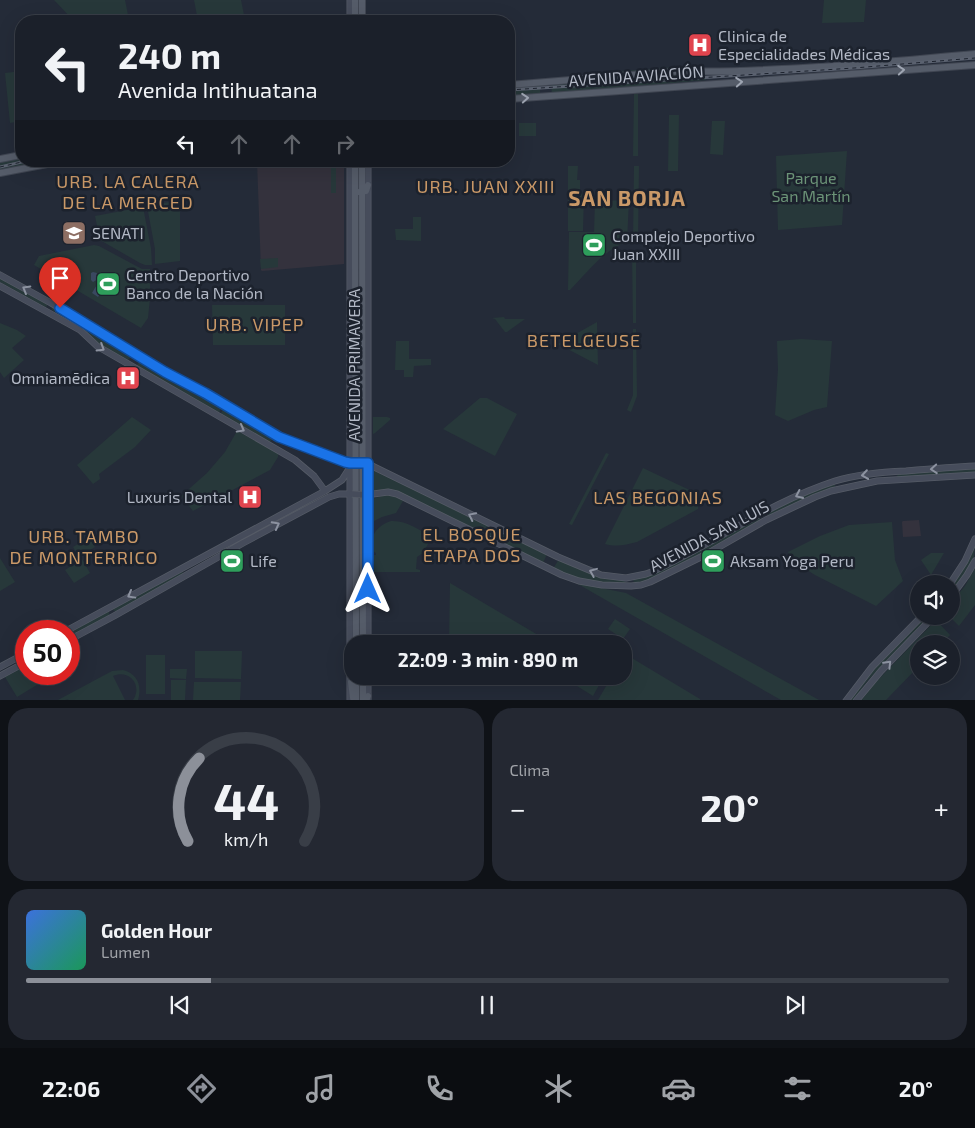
<!DOCTYPE html>
<html lang="es">
<head>
<meta charset="utf-8">
<style>
	body { margin:0; font-family:"Exo 2",sans-serif; background:#242832; color:#f1f3f6; height:100vh; display:flex; flex-direction:column; font-size:19px; white-space:nowrap }
	* { box-sizing:border-box; margin:0 }
	p { font-size:16px; color:#a0a3a8 }
	.icon { flex:none; width:28px; height:28px; fill:none; stroke:currentColor; stroke-width:2; stroke-linecap:round; stroke-linejoin:round }
	.map { position:relative; height:700px; overflow:hidden }
	.panel { display:flex; flex-direction:column; gap:8px; padding:8px; background:#0f1217; flex:1 }
	.panel>* { flex:none }
	.banner { position:absolute; left:15px; top:15px; width:500px; height:152px; border-radius:20px; box-shadow:0 5px 20px #0002,0 0 0 1px #393e47; background:#1b202a; color:#f1f3f6; overflow:hidden }
	.controls { position:absolute; left:910px; top:575px; display:grid; gap:10px }
	.controls a { display:grid; place-items:center; width:50px; height:50px; border-radius:50%; background:#1b202a; box-shadow:0 5px 20px #0002,0 0 0 1px #393e47; font-size:25px }
	.speed { position:absolute; left:15px; top:620px; display:flex; gap:10px; font-size:25px; font-weight:700; text-align:center }
	.speed>* { display:grid; place-content:center; width:65px; height:65px; border-radius:50%; background:#1b202a; box-shadow:0 5px 20px #0002,0 0 0 1px #393e47; line-height:1 }
	.speed .limit { border:8px solid #d22; background:#fff; color:#111 }
	.pin { position:absolute; display:grid; place-items:center; width:42px; height:42px; color:#fff; margin:-51px -21px; border-radius:50% 50% 50% 0; rotate:-45deg; box-shadow:0 0 5px #0007 }
	.pin .icon { rotate:45deg }
	.me { position:absolute; width:55px; margin:-28px; rotate:0deg; stroke-linejoin:round; filter:drop-shadow(0 0 4px #0008) }
	.turn { display:flex; align-items:center; gap:18px; height:105px; padding:0 20px; font-size:22px }
	.turn .icon { width:65px; height:65px; stroke-width:2.5 }
	.turn b { display:block; font-size:35px; line-height:42px }
	.lanes { display:flex; align-items:center; height:48px; padding:0 20px; background:#0003; justify-content:center; gap:25px; direction:ltr }
	.lanes .off { opacity:.35 }
	.big { font-size:38px; font-weight:700; line-height:1.1 }
	.panel .card { flex:1; display:flex; flex-direction:column; justify-content:center; gap:8px; min-width:0; padding:0 18px; border-radius:20px; background:#242832 }
	.panel .dial { align-items:center; gap:0 }
	.dial svg { height:130px; overflow:visible; fill:none; stroke:#393e47; stroke-width:7; stroke-linecap:round; text-anchor:middle }
	.dial text { fill:#f1f3f6; stroke:none }
	.song { display:flex; align-items:center; gap:15px }
	.cover { width:60px; height:60px; border-radius:8px; background:linear-gradient(135deg,hsl(220 70% 55%),hsl(150 70% 35%)) }
	.played { height:5px; border-radius:2px; background:linear-gradient(90deg,#8c9099 20%,#393e47 20%) }
	.keys { display:flex; justify-content:space-around; direction:ltr }
	.heat { display:flex; justify-content:space-between; align-items:center; font-size:28px; direction:ltr }
	.panel .tiles { flex:1; display:grid; gap:8px; grid-template-columns:1fr 1fr }
	.card:last-child { grid-column:span 2 }
	.trip { position:absolute; left:344px; top:635px; width:288px; height:50px; border-radius:20px; background:#1b202a; box-shadow:0 5px 20px #0002,0 0 0 1px #393e47; font-weight:700; line-height:50px; text-align:center }
	.tabs { display:flex; height:80px; justify-content:space-around; align-items:center; background:#0b0d11; color:#a0a3a8 }
	.tabs .icon { width:35px; height:35px }
	.tabs .on { color:#8c9099 }
	.tabs b { font-size:22px; color:#f1f3f6 }
	.map>svg:first-child { display:block }
	.medical { fill:#34323d }
	.green { fill:#27383a }
	.water { fill:#3a4860 }
	.lines { fill:none; stroke-linecap:round; stroke-linejoin:round }
	.secondary-casing { stroke:#555b66; stroke-width:7 }
	.primary-casing { stroke:#404652; stroke-width:8 }
	.secondary { stroke:#464c5b; stroke-width:5.5 }
	.primary { stroke:#555c69; stroke-width:6 }
	.rail-casing { stroke:#5a616f; stroke-width:3 }
	.rail { stroke:#1c222d; stroke-width:1; stroke-dasharray:4; stroke-linecap:butt }
	.secondary-bridge-casing { stroke:#555b66; stroke-width:7; stroke-linecap:butt }
	.secondary-bridge { stroke:#464c5b; stroke-width:5.5 }
	.oneway { stroke:#9fa6b3 }
	.oneway2 { stroke:#8c92a0 }
	.route-casing { stroke:#114b97; stroke-width:12 }
	.route { stroke:#1a73e8; stroke-width:9 }
	.labels { text-anchor:middle; stroke-width:5; stroke-linejoin:round; paint-order:stroke }
	.poi-label { font-size:16px; fill:#b2b8c5; stroke:#1c222d; text-anchor:start }
	.street-label { font-size:16px; fill:#b2b8c5; stroke:#1c222d }
	.park-label { font-size:16px; fill:#6b9377; stroke:#1c222d }
	.neighbourhood-label { font-size:18px; letter-spacing:1px; fill:#ca9968; stroke:#1c222d }
	.district-label { font-size:21px; font-weight:bold; letter-spacing:1px; fill:#ca9968; stroke:#1c222d }
</style>
</head>
<body>
<div class="map">
<svg width="975" height="701" viewBox="0 0 975 701">
	<rect width="100%" height="100%" fill="#242b38"/>
	<!-- medical -->
	<path class="medical" d="M257 161H344V264L262 271 261 270Z
		M919 520 921 536 903 537 902 522 903 521Z"/>
	<!-- green -->
	<path class="green" d="M54 0H125L129 20 123 21H74Z
		M194 0H241L245 20 198 21Z
		M824 0H866L864 22 822 23Z
		M674 67V68L588 75 583 74Z
		M21 71V121L10 123 5 73Z
		M677 74 705 75 706 80 552 94 551 84Z
		M540 85V94L509 96V86Z
		M634 94H638V156H633Z
		M669 115H679L678 171H668Z
		M712 121H725L723 155 710 154Z
		M519 123H536V136H519Z
		M847 151 842 225 778 230 776 156Z
		M21 158V161H47L0 171V162Z
		M331 162H336V193H331Z
		M568 166H578L577 180H580V193L584 194 583 231H568Z
		M634 166H639L638 241H633Z
		M180 200V261L155 264V249L147 206Z
		M357 200H360L361 579H358Z
		M629 200 627 242C603 250 587 273 570 290H568L569 232H594L595 201Z
		M143 207 151 248 152 265H145L140 263 100 240 95 216Z
		M413 217H421V241L396 240 395 229H413Z
		M94 245 99 246 142 269H150V298L148 318 141 328 34 265 39 256Z
		M632 251H636V323H633Z
		M278 258V267L261 269 260 259Z
		M0 278 47 304V306L45 307 0 282Z
		M212 305H285V345H213Z
		M52 307 110 340 132 356 127 361 95 342 78 326 52 310Z
		M504 317 505 319H525L507 332H505L495 319 492 318Z
		M597 322 598 365 558 344Z
		M0 323 17 330 26 336 12 348 24 360 4 378 0 372Z
		M633 329H636L637 396 631 412 627 410 633 395Z
		M801 339 832 341 827 407 814 410 788 421 775 415 778 369 777 341Z
		M396 341H409V359H431V365L414 366 413 377H404V370H395Z
		M140 361 188 387 222 407 218 414 136 366Z
		M480 398H487L517 414 495 456 443 429Z
		M224 408 266 432 273 437 269 444 220 415Z
		M132 417 151 430 135 447 99 474 100 479 93 484 77 465Z
		M373 417H387L390 418V420L375 433 373 434Z
		M237 431 278 453V457L270 470 193 511 181 496 207 473 225 452Z
		M606 453 609 454 572 525 569 524Z
		M643 468 698 494V509L637 542C626 545 616 547 605 544Z
		M975 468V472L897 477V476L898 474Z
		M374 471 547 554 543 563 396 491 389 489 373 491V473Z
		M834 484 835 485V487L768 516 767 514 768 513 803 495Z
		M385 495 396 497 403 501 396 513 382 517 372 522H371L372 499Z
		M759 518 761 519V522L685 563 657 577 636 583 633 581 634 579 647 576Z
		M391 521C406 520 419 530 432 537L423 553 417 557 416 569 420 570V572H374V555H376V553L371 550C370 536 377 525 391 521Z
		M892 522 895 560 903 581 876 606 815 575 791 560 788 552 820 536 849 525Z
		M89 537 95 547 79 557 73 547Z
		M975 543 974 559 959 584 951 593V585Z
		M931 553H944L931 575 921 560Z
		M0 558 15 582 0 591Z
		M82 559 90 573 74 583 65 570Z
		M559 559 601 578 624 580 626 583C603 588 575 577 553 569Z
		M975 568V605L959 626 949 616H951V603L965 586Z
		M182 571 183 573V575L117 611H115L113 610 114 608Z
		M450 583 538 635 534 644H449Z
		M576 583 626 593 819 700H781Z
		M109 611V616L69 637V632Z
		M924 616H930L868 680 853 700 849 701 876 666Z
		M615 619 630 629 623 639 608 629Z
		M936 620 950 635 941 644H919V666L886 700 861 701 874 684Z
		M195 651H242L241 679 195 678Z
		M625 654 700 699V700H598L612 676H622L623 658Z
		M146 655H165V694H146Z
		M26 666V674H48L50 677 17 697 5 677Z
		M170 669H187L186 679 170 678Z
		M123 670C138 674 142 686 138 700H133C143 685 129 669 113 676L125 700H67L69 699 65 700H58L112 671Z
		M561 676H604L593 696Z
		M171 680H186L185 700H171Z
		M194 682H241L240 700H193Z"/>
	<!-- water -->
	<path class="water" d="M93 272 97 273 96 276 102 275 105 278 107 283 98 297 92 293 99 281 98 279 93 282 91 280V273Z"/>
	<g class="lines">
		<defs>
			<path id="secondary" d="M350 21V0
				M350 161V701
				M0 275 51 303 165 372 205 393 279 437 339 460 352 463
				M0 286 80 330 97 346 295 460 314 476 325 491
				M366 463 558 557 601 575 626 578 646 574 654 571C715 543 770 502 835 481 858 474 883 472 906 471 929 469 952 467 975 466
				M366 495 388 492 397 494 562 575 579 581 602 585 631 586 641 585 650 582 705 555 766 520 815 497 831 491 877 481 975 475
				M950 584 965 561 975 539
				M951 597 967 575 975 561
				M66 631 325 491 342 480 349 469
				M69 640 114 616 243 543 329 497 339 494H352
				M368 644V161
				M0 667 26 653
				M0 676 26 662
				M368 676V699
				M846 701 872 667 922 616
				M856 701 881 671 934 616"/>
			<path id="primary" d="M362 0V21
				M355 21V0
				M509 85 681 71C722 73 762 70 803 68 861 65 918 59 975 54
				M509 99 975 65
				M0 159 21 155
				M355 161V268L356 644
				M362 161 363 644
				M0 173 63 161
				M359 192 366 191 368 185
				M356 676V701
				M351 682 353 698
				M363 701V676
				M366 701 368 696"/>
		</defs>
		<!-- secondary casing -->
		<use href="#secondary" class="secondary-casing"/>
		<!-- primary casing -->
		<use href="#primary" class="primary-casing"/>
		<!-- secondary -->
		<use href="#secondary" class="secondary"/>
		<!-- primary -->
		<use href="#primary" class="primary"/>
		<defs>
			<path id="rail" d="M509 90 854 68 975 58
				M0 167 26 161"/>
		</defs>
		<!-- rail casing -->
		<use href="#rail" class="rail-casing"/>
		<!-- rail -->
		<use href="#rail" class="rail"/>
		<defs>
			<path id="secondary-bridge" d="M352 463H366
				M352 494 366 495"/>
		</defs>
		<!-- secondary-bridge casing -->
		<use href="#secondary-bridge" class="secondary-bridge-casing"/>
		<!-- secondary-bridge -->
		<use href="#secondary-bridge" class="secondary-bridge"/>
	</g>
	<!-- one-way arrows -->
	<defs><path id="oneway-chevron" d="M-2-3.5L2.5 0L-2 3.5" fill="none" stroke-width="1.6" stroke-linecap="round" stroke-linejoin="round" transform="scale(1.25)"/></defs>
	<g class="oneway">
		<use href="#oneway-chevron" transform="translate(901 70) rotate(-4)"/>
		<use href="#oneway-chevron" transform="translate(739 82) rotate(-4)"/>
		<use href="#oneway-chevron" transform="translate(525 98) rotate(-4)"/>
	</g>
	<g class="oneway2">
		<use href="#oneway-chevron" transform="translate(26 289) rotate(-150)"/>
		<use href="#oneway-chevron" transform="translate(101 348) rotate(32)"/>
		<use href="#oneway-chevron" transform="translate(241 429) rotate(29)"/>
		<use href="#oneway-chevron" transform="translate(934 469) rotate(176)"/>
		<use href="#oneway-chevron" transform="translate(865 475) rotate(172)"/>
		<use href="#oneway-chevron" transform="translate(799 495) rotate(155)"/>
		<use href="#oneway-chevron" transform="translate(472 516) rotate(-154)"/>
		<use href="#oneway-chevron" transform="translate(276 525) rotate(-28)"/>
		<use href="#oneway-chevron" transform="translate(593 572) rotate(-158)"/>
		<use href="#oneway-chevron" transform="translate(131 595) rotate(151)"/>
		<use href="#oneway-chevron" transform="translate(888 664) rotate(-46)"/>
	</g>
	<g class="lines">
		<defs>
			<path id="route" d="M60 308 165 372 205 393 279 437 345 462 350 463H368V589"/>
		</defs>
		<!-- route casing -->
		<use href="#route" class="route-casing"/>
		<!-- route -->
		<use href="#route" class="route"/>
	</g>
	<!-- icons -->
	<defs>
		<symbol id="hospital-square" viewBox="-11 -11 22 22"><rect x="-9" y="-9" width="18" height="18" rx="4" fill="#e0444e" stroke="#1c222d"/><path d="M-5-5h3v3.5h4V-5h3V5h-3V1.5h-4V5h-3Z" fill="#fff"/></symbol>
		<symbol id="university-square" viewBox="-11 -11 22 22"><rect x="-9" y="-9" width="18" height="18" rx="4" fill="#8d6e63" stroke="#1c222d"/><path d="M0-5L7-2L0 1L-7-2ZM-4 1L0 2.5L4 1V4Q0 6-4 4Z" fill="#fff"/></symbol>
		<symbol id="stadium-square" viewBox="-11 -11 22 22"><rect x="-9" y="-9" width="18" height="18" rx="4" fill="#2e9e5b" stroke="#1c222d"/><path d="M0-5a6.5 5 0 1 0 0 10a6.5 5 0 1 0 0-10ZM-3.5-1.8h7v3.6h-7Z" fill="#fff"/></symbol>
	</defs>
	<g fill-rule="evenodd">
		<use href="#hospital-square" x="686" y="31" width="28" height="28"/>
		<use href="#university-square" x="60" y="219" width="28" height="28"/>
		<use href="#stadium-square" x="580" y="231" width="28" height="28"/>
		<use href="#stadium-square" x="94" y="270" width="28" height="28"/>
		<use href="#hospital-square" x="114" y="364" width="28" height="28"/>
		<use href="#hospital-square" x="236" y="483" width="28" height="28"/>
		<use href="#stadium-square" x="218" y="547" width="28" height="28"/>
		<use href="#stadium-square" x="699" y="547" width="28" height="28"/>
	</g>
	<g class="labels">
		<!-- poi labels -->
		<g class="poi-label">
			<text x="718" y="42">Clinica de<tspan x="718" dy="18">Especialidades Médicas</tspan></text>
			<text x="92" y="239">SENATI</text>
			<text x="612" y="242">Complejo Deportivo<tspan x="612" dy="18">Juan XXIII</tspan></text>
			<text x="126" y="281">Centro Deportivo<tspan x="126" dy="18">Banco de la Nación</tspan></text>
			<text x="110" y="384" text-anchor="end">Omniamēdica</text>
			<text x="232" y="503" text-anchor="end">Luxuris Dental</text>
			<text x="250" y="567">Life</text>
			<text x="730" y="567">Aksam Yoga Peru</text>
		</g>
		<!-- street labels -->
		<g class="street-label">
			<text transform="translate(636 76) rotate(-4)" y="6">AVENIDA AVIACIÓN</text>
			<text transform="translate(354 365) rotate(-90)" y="6">AVENIDA PRIMAVERA</text>
			<text transform="translate(709 536) rotate(-28)" y="6">AVENIDA SAN LUIS</text>
		</g>
		<!-- park labels -->
		<g class="park-label">
			<text x="811" y="184">Parque<tspan x="811" dy="18">San Martín</tspan></text>
		</g>
		<!-- neighbourhood labels -->
		<g class="neighbourhood-label">
			<text x="128" y="188">URB. LA CALERA<tspan x="128" dy="21">DE LA MERCED</tspan></text>
			<text x="486" y="193">URB. JUAN XXIII</text>
			<text x="255" y="331">URB. VIPEP</text>
			<text x="584" y="347">BETELGEUSE</text>
			<text x="658" y="504">LAS BEGONIAS</text>
			<text x="472" y="541">EL BOSQUE<tspan x="472" dy="21">ETAPA DOS</tspan></text>
			<text x="84" y="543">URB. TAMBO<tspan x="84" dy="21">DE MONTERRICO</tspan></text>
		</g>
		<!-- district labels -->
		<g class="district-label">
			<text x="627" y="206">SAN BORJA</text>
		</g>
	</g>
</svg>
<div class="controls">
<a><svg class="icon" aria-label="sound" viewBox="0 0 24 24"><path d="M4 9h4l5-4v14l-5-4H4zM17 9q2 3 0 6"/></svg></a>
<a><svg class="icon" aria-label="layers" viewBox="0 0 24 24"><path d="M12 4l9 5-9 5-9-5zM3 14l9 5 9-5"/></svg></a>
</div>
<div class="speed"><div class="limit">50</div></div>
<div class="pin" style="left:60px;top:308px;background:#d93025"><svg class="icon" aria-label="arrive" viewBox="0 0 24 24"><path d="M6 21V4h12l-3 4 3 4H6"/></svg></div>
<svg class="me" style="left:368px;top:589px" viewBox="-20 -20 40 40"><path d="M0-17L14 15 0 8-14 15z" fill="#1a73e8" stroke="#fff" stroke-width="4"/></svg>
<div class="trip">22:09 · 3 min · 890 m</div>
<div class="banner">
<div class="turn"><svg class="icon" aria-label="left" viewBox="0 0 24 24"><path d="M17 20v-9H6M10 6l-5 5 5 5"/></svg><div><b>240 m</b>Avenida Intihuatana</div></div>
<div class="lanes"><svg class="icon" aria-label="left" viewBox="0 0 24 24"><path d="M17 20v-9H6M10 6l-5 5 5 5"/></svg><svg class="icon off" aria-label="ahead" viewBox="0 0 24 24"><path d="M12 20V5M6 11l6-6 6 6"/></svg><svg class="icon off" aria-label="ahead" viewBox="0 0 24 24"><path d="M12 20V5M6 11l6-6 6 6"/></svg><svg class="icon off" aria-label="right" viewBox="0 0 24 24"><path d="M7 20v-9h11M14 6l5 5-5 5"/></svg></div>
</div>
</div>
<section class="panel">
<div class="tiles">
<div class="card dial"><svg viewBox="0 0 100 80">
<path d="M14 69A42 42 0 1 1 86 69"/>
<path d="M14 69A42 42 0 0 1 21 18" stroke="#8c9099"/>
<text x="50" y="56" font-size="32" font-weight="700">44</text>
<text x="50" y="72" font-size="11">km/h</text>
</svg></div>
<div class="card"><p>Clima</p>
<div class="heat"><a>−</a><b class="big">20°</b><a>+</a></div>
</div>
<div class="card">
<div class="song"><i class="cover"></i><div><b>Golden Hour</b><p>Lumen</p></div></div>
<div class="played"></div>
<div class="keys"><svg class="icon" aria-label="previous" viewBox="0 0 24 24"><path d="M18 5L8 12l10 7zM5 5v14"/></svg><svg class="icon" aria-label="pause" viewBox="0 0 24 24"><path d="M8 5v14M16 5v14"/></svg><svg class="icon" aria-label="next" viewBox="0 0 24 24"><path d="M6 5l10 7-10 7zM19 5v14"/></svg></div>
</div>
</div>
</section>
<nav class="tabs">
<b>22:06</b>
<svg class="icon on" aria-label="directions" viewBox="0 0 24 24"><path d="M12 3l9 9-9 9-9-9zM9 14v-3h6M13 9l2 2-2 2"/></svg>
<svg class="icon" aria-label="music" viewBox="0 0 24 24"><path d="M9 18V5l10-2v13"/><circle cx="6" cy="18" r="3"/><circle cx="16" cy="16" r="3"/></svg>
<svg class="icon" aria-label="phone" viewBox="0 0 24 24"><path d="M5 4h4l2 5-3 2q2 4 5 5l2-3 5 2v4C11 20 4 13 5 4z"/></svg>
<svg class="icon" aria-label="climate" viewBox="0 0 24 24"><path d="M12 3v18M4 7l16 10M4 17L20 7"/></svg>
<svg class="icon" aria-label="car" viewBox="0 0 24 24"><path d="M5 17H2v-5l4-1 3-4h7l3 4 3 1v5h-3M9 17h6M6 11h13"/><circle cx="7" cy="17" r="2"/><circle cx="17" cy="17" r="2"/></svg>
<svg class="icon" aria-label="filters" viewBox="0 0 24 24"><path d="M4 7h16M4 17h16"/><circle cx="9" cy="7" r="2"/><circle cx="15" cy="17" r="2"/></svg>
<b>20°</b>
</nav>
</body>
</html>
